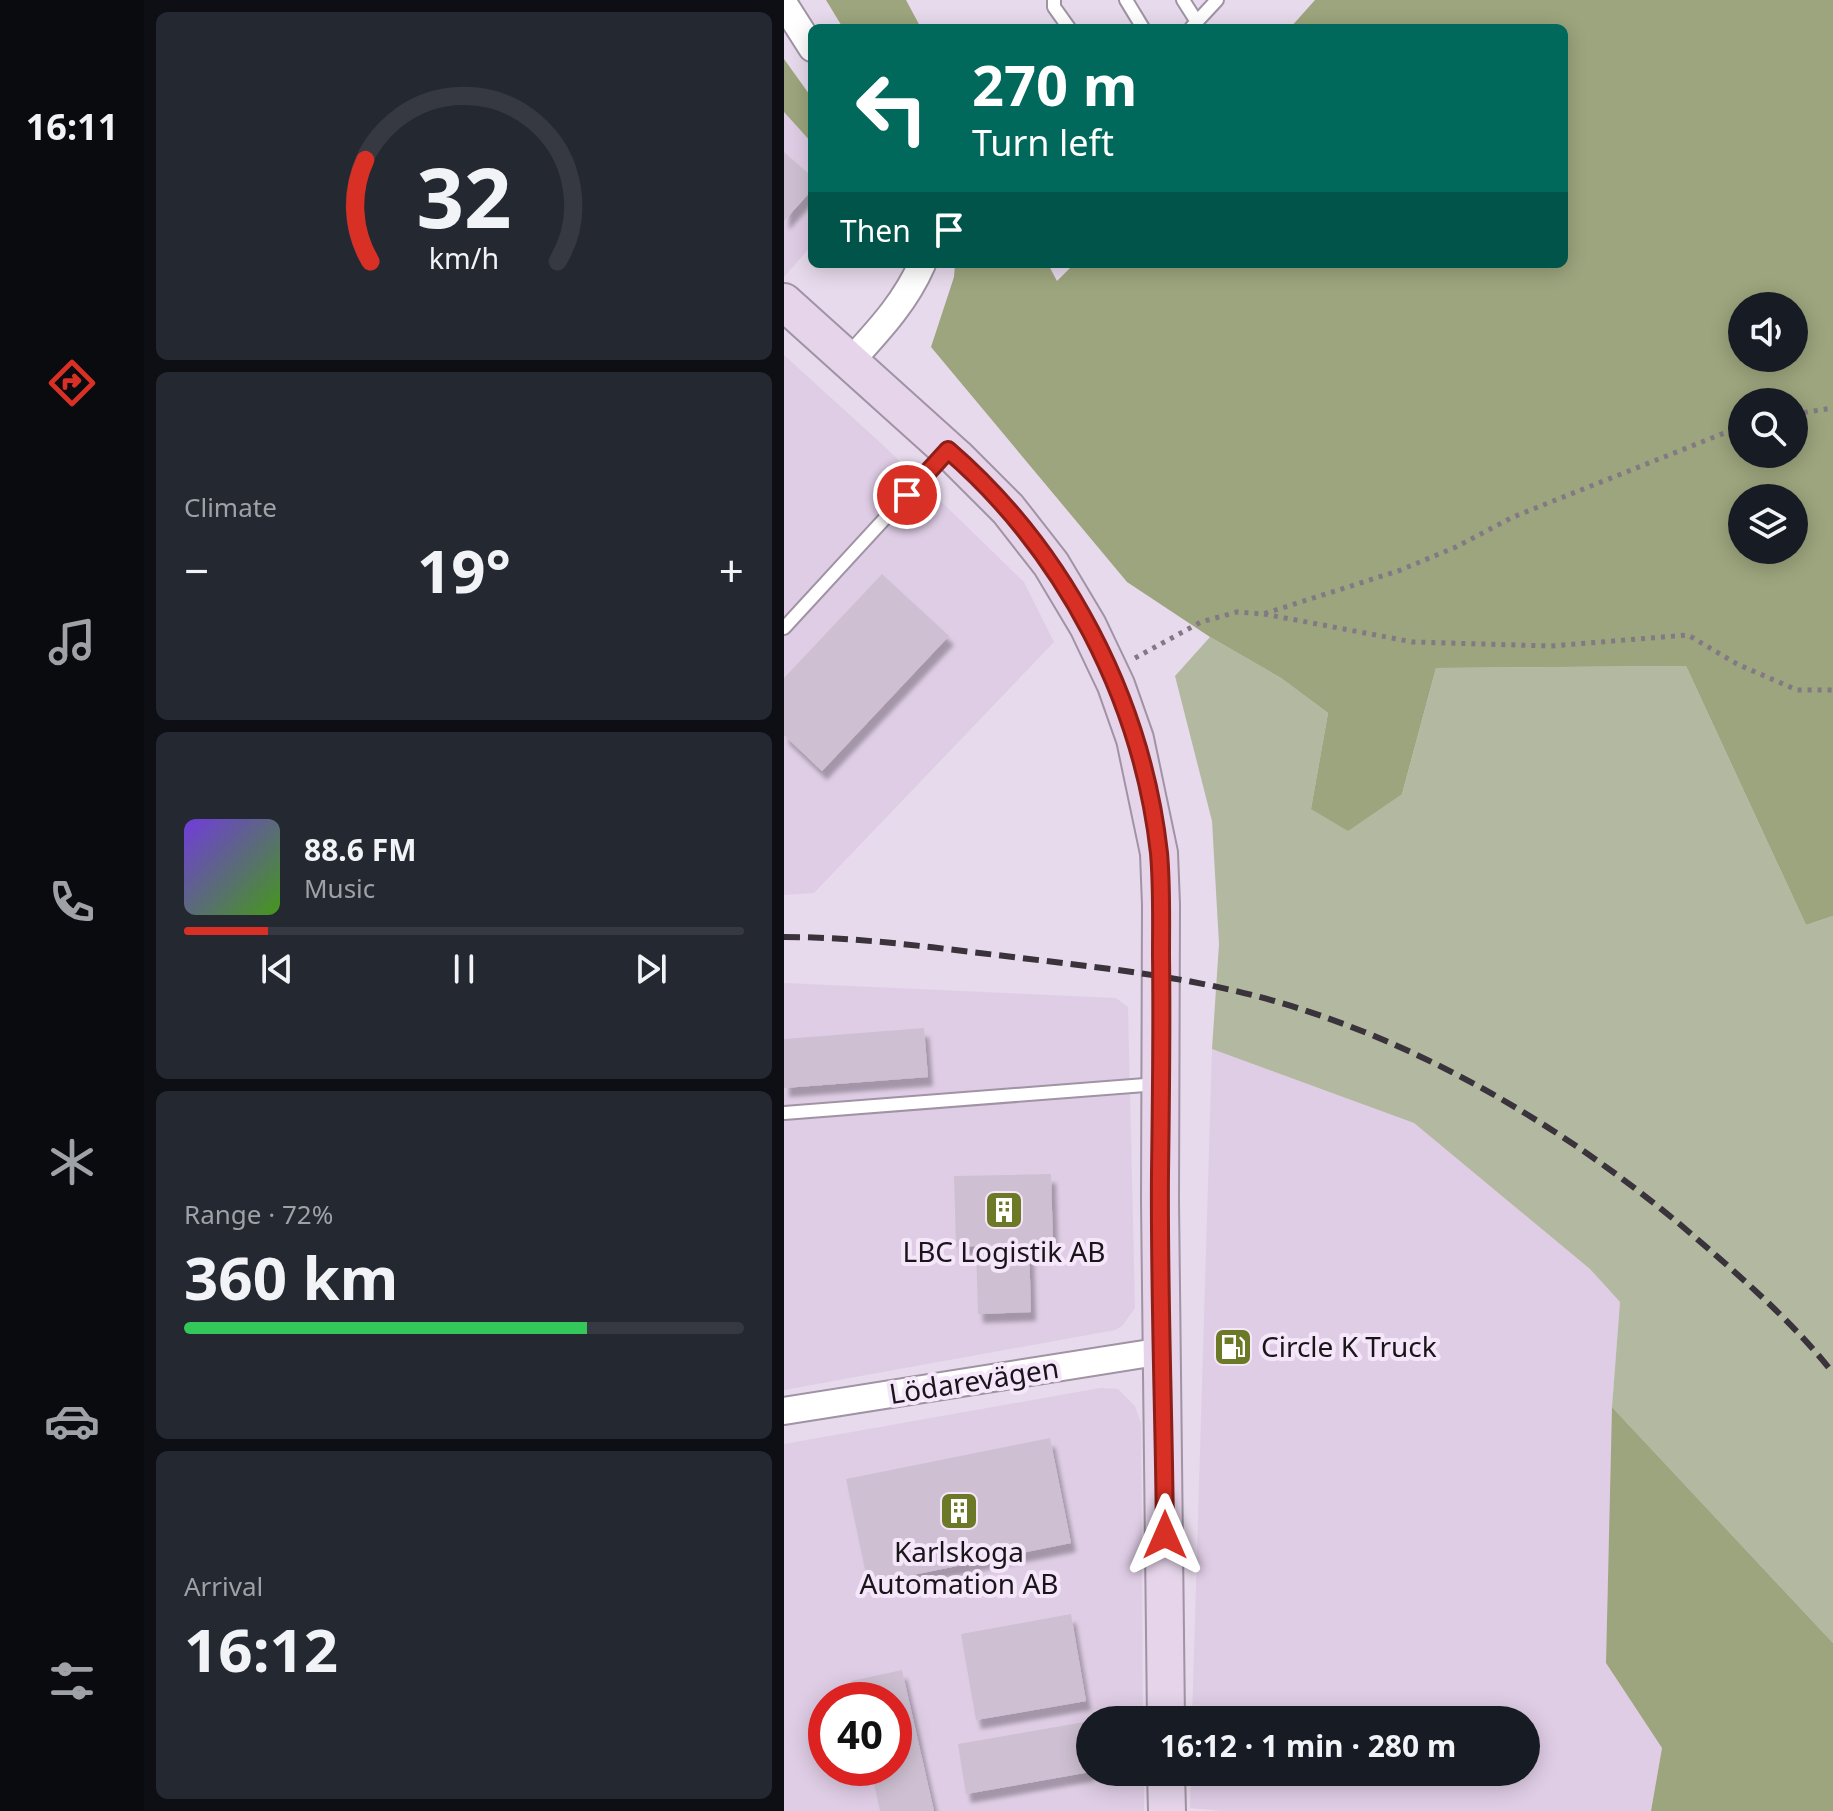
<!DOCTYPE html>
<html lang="en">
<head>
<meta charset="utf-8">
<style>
	body { margin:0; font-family:"Noto Sans",sans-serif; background:#242831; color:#f1f3f6; height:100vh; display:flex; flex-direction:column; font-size:30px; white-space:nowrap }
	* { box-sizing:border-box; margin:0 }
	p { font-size:26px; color:#9ea1a6 }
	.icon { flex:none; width:44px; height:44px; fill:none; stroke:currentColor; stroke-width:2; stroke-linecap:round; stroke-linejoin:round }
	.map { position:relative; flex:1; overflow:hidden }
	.drawer { display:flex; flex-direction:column; gap:12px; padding:12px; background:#0d0f14; width:640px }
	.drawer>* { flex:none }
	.guide { position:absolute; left:24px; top:24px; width:760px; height:244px; border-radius:12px; box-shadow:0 4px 20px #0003; background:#00695c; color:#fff; overflow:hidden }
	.tools { position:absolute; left:944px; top:292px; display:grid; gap:16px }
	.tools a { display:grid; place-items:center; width:80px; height:80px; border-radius:50%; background:#171b24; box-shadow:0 4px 20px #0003; font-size:40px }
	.speed { position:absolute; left:24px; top:1682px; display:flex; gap:16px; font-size:40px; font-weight:700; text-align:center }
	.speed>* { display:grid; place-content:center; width:104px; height:104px; border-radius:50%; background:#171b24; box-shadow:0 4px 20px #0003; line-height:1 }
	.speed .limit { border:12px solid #d22; background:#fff; color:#111 }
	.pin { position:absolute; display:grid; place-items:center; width:68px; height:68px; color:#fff; margin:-34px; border:4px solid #fff; border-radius:50%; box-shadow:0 2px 8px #0007 }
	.me { position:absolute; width:88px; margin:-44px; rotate:0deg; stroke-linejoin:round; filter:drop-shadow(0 0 6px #0008) }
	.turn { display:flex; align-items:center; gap:28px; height:168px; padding:0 32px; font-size:36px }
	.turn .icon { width:104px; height:104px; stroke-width:2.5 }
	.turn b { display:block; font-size:56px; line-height:68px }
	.then { display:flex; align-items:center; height:76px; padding:0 32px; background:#0003; gap:16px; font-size:30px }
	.big { font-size:60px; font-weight:700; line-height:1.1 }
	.drawer .widget { flex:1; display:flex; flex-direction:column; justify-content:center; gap:12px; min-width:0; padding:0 28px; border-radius:12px; background:#242831 }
	.drawer .dial { align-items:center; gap:0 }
	.dial svg { height:208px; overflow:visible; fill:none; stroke:#363941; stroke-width:7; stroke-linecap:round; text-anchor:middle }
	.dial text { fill:#f1f3f6; stroke:none }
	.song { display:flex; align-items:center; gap:24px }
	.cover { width:96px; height:96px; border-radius:12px; background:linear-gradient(135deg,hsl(260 70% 55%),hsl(100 70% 35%)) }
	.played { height:8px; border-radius:4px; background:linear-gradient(90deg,#d93025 15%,#363941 15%) }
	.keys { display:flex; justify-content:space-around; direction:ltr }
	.heat { display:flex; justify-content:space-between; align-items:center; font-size:44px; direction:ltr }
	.charge { height:12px; border-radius:6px; background:linear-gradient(90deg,#34c759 72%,#363941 0) }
	.trip { position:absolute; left:292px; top:1706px; width:464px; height:80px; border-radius:40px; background:#171b24; box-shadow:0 4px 20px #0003; font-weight:700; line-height:80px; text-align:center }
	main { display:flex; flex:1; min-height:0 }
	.dock { display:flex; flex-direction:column; width:144px; justify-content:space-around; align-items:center; background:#090b0e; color:#9ea1a6 }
	.dock .icon { width:56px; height:56px }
	.dock .selected { color:#d93025 }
	.dock b { font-size:36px; color:#f1f3f6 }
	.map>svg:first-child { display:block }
	.built { fill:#dfcde5; fill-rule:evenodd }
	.green { fill:#b2b9a0 }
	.forest { fill:#9ca57d; fill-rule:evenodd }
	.building { fill:#cec0d2; filter:url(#shadow) }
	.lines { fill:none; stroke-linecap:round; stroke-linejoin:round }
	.lane-casing { stroke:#a093a4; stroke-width:16 }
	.street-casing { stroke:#a093a4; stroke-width:30 }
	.secondary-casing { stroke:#a093a4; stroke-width:40 }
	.path { stroke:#827985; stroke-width:5; stroke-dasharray:4 6; stroke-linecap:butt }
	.lane { stroke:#fff; stroke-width:12 }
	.street { stroke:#fff; stroke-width:26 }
	.secondary { stroke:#e5d4ea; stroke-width:36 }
	.rail { stroke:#3a333b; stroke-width:6; stroke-dasharray:16 8; stroke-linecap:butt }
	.route-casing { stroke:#8d1f18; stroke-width:20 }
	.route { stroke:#d93025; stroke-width:14 }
	.labels { text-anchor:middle; stroke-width:8; stroke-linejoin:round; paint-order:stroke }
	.poi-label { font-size:28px; fill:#1a151b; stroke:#f5e7f9 }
	.street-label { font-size:28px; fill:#1a151b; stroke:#f5e7f9 }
</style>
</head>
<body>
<main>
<nav class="dock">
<b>16:11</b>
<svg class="icon selected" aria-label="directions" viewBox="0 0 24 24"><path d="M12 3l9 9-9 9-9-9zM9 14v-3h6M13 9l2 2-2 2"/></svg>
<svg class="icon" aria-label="music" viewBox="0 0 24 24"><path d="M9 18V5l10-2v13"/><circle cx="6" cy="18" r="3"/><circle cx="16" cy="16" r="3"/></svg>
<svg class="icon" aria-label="phone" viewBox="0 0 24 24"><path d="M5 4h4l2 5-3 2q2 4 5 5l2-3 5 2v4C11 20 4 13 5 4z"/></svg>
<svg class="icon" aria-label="climate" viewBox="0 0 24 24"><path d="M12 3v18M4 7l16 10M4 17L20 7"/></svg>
<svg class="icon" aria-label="car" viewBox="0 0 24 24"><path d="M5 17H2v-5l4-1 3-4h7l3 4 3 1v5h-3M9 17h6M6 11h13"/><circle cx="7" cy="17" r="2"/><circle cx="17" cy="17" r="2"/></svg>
<svg class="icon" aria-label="filters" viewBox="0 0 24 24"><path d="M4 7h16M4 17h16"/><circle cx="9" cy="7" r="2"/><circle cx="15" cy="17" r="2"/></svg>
</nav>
<section class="drawer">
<div class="widget dial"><svg viewBox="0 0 100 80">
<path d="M14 69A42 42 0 1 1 86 69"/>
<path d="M14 69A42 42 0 0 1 12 30" stroke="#d93025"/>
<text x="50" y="56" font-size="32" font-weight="700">32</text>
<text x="50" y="72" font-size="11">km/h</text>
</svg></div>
<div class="widget"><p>Climate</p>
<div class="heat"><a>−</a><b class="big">19°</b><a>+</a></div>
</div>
<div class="widget">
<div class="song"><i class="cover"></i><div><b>88.6 FM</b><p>Music</p></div></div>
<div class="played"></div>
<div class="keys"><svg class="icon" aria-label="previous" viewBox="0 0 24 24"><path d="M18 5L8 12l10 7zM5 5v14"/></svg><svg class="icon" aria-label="pause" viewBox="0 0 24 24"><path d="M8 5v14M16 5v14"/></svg><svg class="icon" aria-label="next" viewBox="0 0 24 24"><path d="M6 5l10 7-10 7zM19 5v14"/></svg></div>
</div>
<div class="widget"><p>Range · 72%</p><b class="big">360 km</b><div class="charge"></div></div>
<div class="widget"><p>Arrival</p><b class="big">16:12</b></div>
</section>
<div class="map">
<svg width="1049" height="1811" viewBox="0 0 1049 1811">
	<defs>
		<filter id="shadow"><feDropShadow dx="5" dy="9" stdDeviation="2" flood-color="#0004"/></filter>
	</defs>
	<rect width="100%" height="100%" fill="#e7daec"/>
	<!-- built -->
	<path class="built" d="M0 112 28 143V245L0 277Z
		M0 355 101 447 240 582 270 642 30 893 0 895Z
		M0 983 332 998 344 1007 351 1308 338 1326 331 1330 0 1390Z
		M428 1049 630 1123 806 1269 836 1302 828 1407 822 1663 878 1748 867 1811H437L406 1808 407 1772H742V1720H408Z
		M316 1388 334 1389 351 1406 357 1423 359 1720H306V1772H360V1811H0V1444ZM42 1700H110V1768H42Z"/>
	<!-- green -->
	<path class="green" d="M426 637 497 678 544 713 527 809 618 794 652 668 902 666 1022 925 1049 916V1643L828 1407 836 1302 806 1269 630 1123 428 1049 435 944 428 821 391 676Z"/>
	<!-- forest -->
	<path class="forest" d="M42 0H122L137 28H59Z
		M531 0H1049V916L1022 925 902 666 652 668 618 794 564 831 527 809 544 713 497 678 426 637 343 582 147 347 170 277 171 264H264L273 281 290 264H780V28H506ZM958 306H1010V358H958ZM958 402H1010V454H958ZM958 498H1010V550H958Z
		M0 59 28 98V143L0 112Z
		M828 1407 1049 1643V1811H867L878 1748 822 1663Z"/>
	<!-- building -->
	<path class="building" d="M0 152 28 177V190L0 221Z
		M98 574 165 636 38 771 0 735V678Z
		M140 1028 144 1077 0 1088V1039Z
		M267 1174 269 1244 245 1245 247 1312 194 1314 192 1246 172 1247 170 1176Z
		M266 1438 287 1543 84 1584 62 1479Z
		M287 1614 302 1701 192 1720 177 1634Z
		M118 1670 150 1811H96L87 1768H110V1700H72L67 1681Z
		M306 1721V1772L182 1794 174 1744Z"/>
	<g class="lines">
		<defs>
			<path id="lane" d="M270 0V7L285 28
				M342 0 359 28
				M399 0 413 22
				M407 28 433 0
				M0 628 162 452
				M0 1113 374 1084"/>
			<path id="street" d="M0 4 28 48
				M66 362C94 331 121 303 138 264
				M0 1411 379 1351"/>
			<path id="secondary" d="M0 302 172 457 224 509 267 564 304 626 332 685 351 739 375 853 377 905 376 1201 382 1720
				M382 1772 383 1811"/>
		</defs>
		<!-- lane casing -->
		<use href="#lane" class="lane-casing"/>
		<!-- street casing -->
		<use href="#street" class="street-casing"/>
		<!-- secondary casing -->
		<use href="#secondary" class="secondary-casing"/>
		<!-- path -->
		<path class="path" d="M1010 414 1049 408
			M480 614 629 642 767 646 904 635 953 664 1013 690H1049
			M351 658 417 622 453 612 479 614 614 571 672 547 729 517 958 426"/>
		<!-- lane -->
		<use href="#lane" class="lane"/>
		<!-- street -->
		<use href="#street" class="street"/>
		<!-- secondary -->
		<use href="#secondary" class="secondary"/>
		<!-- rail -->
		<path class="rail" d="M0 937C76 937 153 948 229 957 310 967 390 975 468 995 633 1037 794 1134 920 1245 965 1284 1013 1327 1049 1373"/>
	</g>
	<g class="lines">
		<defs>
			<path id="route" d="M123 495 164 450C281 551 358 700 375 853 378 887 377 922 377 956 378 1028 377 1101 376 1173 375 1294 380 1415 381 1535"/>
		</defs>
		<!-- route casing -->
		<use href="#route" class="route-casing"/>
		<!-- route -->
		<use href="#route" class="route"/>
	</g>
	<!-- icons -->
	<defs>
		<symbol id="building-square" viewBox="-11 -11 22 22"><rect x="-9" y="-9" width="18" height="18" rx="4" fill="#6c7a27" stroke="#f5e7f9"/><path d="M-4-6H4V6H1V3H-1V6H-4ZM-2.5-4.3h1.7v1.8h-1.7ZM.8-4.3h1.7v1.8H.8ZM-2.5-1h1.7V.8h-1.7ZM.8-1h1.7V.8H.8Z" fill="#fff"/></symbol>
		<symbol id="fuel-square" viewBox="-11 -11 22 22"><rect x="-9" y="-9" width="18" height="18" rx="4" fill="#6c7a27" stroke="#f5e7f9"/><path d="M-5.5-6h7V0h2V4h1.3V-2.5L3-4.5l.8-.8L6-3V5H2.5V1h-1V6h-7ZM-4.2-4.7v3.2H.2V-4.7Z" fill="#fff"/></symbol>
	</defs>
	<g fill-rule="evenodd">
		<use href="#building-square" x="198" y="1188" width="44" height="44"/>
		<use href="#fuel-square" x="427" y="1325" width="44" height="44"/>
		<use href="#building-square" x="153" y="1489" width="44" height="44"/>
	</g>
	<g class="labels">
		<!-- poi labels -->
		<g class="poi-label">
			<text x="220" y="1262">LBC Logistik AB</text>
			<text x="477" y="1357" text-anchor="start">Circle K Truck</text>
			<text x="175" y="1562">Karlskoga<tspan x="175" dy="32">Automation AB</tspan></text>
		</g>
		<!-- street labels -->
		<g class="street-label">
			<text transform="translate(190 1381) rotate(-9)" y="10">Lödarevägen</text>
		</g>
	</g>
</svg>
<div class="tools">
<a><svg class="icon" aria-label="sound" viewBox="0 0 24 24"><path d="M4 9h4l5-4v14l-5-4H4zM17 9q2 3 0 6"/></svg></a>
<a><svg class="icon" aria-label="search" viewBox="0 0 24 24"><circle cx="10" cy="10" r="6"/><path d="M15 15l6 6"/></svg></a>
<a><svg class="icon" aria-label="layers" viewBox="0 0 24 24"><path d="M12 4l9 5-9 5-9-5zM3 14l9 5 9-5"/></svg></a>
</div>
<div class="speed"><div class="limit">40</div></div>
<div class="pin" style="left:123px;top:495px;background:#d93025"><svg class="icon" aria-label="arrive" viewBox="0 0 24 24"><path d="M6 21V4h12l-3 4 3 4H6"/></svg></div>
<svg class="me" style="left:381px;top:1535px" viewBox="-20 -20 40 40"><path d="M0-17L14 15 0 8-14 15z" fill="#d93025" stroke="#fff" stroke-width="4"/></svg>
<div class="trip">16:12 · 1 min · 280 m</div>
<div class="guide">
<div class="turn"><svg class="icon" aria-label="left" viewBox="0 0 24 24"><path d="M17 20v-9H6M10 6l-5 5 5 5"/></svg><div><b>270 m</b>Turn left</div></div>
<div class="then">Then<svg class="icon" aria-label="arrive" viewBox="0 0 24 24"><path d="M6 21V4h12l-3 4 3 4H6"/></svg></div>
</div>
</div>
</main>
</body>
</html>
